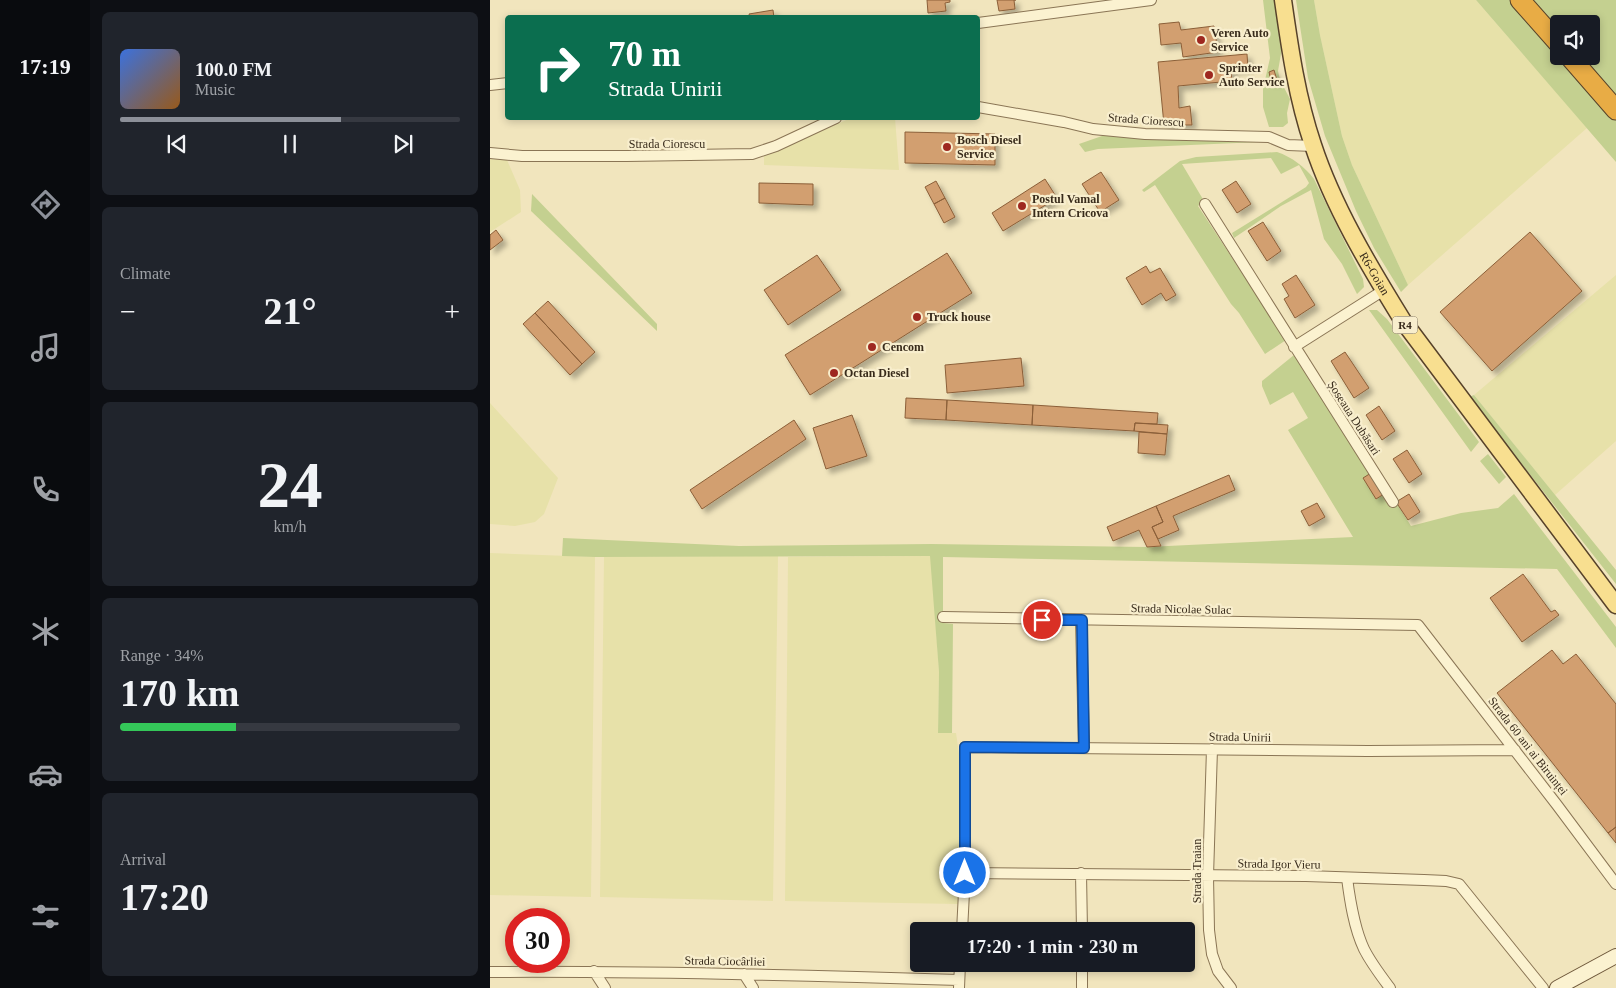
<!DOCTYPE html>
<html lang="en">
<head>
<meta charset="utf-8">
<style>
	body { margin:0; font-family:"Times New Roman",serif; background:#20242c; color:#f1f3f6; height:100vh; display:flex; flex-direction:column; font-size:19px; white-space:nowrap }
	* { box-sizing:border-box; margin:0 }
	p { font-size:16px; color:#9ea1a6 }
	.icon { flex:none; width:28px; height:28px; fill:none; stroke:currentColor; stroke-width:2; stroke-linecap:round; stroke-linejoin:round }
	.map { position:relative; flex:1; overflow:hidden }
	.details { display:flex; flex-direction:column; gap:12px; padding:12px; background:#0d0f14; width:400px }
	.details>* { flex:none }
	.hud { position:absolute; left:15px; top:15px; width:475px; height:105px; border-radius:5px; box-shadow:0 2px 8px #0003; background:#0b6e4f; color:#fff; overflow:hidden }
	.tools { position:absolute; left:1060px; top:15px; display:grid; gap:10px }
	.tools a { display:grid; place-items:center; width:50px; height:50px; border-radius:5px; background:#171b24; box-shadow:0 2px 8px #0003; font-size:25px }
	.speed { position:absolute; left:15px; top:908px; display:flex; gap:10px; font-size:25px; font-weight:700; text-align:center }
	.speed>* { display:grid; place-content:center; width:65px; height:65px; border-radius:50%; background:#171b24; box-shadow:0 2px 8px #0003; line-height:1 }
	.speed .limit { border:8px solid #d22; background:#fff; color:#111 }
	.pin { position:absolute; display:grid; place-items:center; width:42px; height:42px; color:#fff; margin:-21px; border:2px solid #fff; border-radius:50%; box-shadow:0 1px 5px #0007 }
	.me { position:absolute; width:55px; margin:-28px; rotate:0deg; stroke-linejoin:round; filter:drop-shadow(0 0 4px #0008) }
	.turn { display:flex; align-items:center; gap:18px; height:105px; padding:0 20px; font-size:22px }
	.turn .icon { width:65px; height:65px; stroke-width:2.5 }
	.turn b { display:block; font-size:35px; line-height:42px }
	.big { font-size:38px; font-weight:700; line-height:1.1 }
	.details .tile { flex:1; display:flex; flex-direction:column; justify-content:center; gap:8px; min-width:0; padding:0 18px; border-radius:8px; background:#20242c }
	.details .dial { align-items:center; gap:0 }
	.dial b { font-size:65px; line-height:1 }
	.song { display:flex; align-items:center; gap:15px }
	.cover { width:60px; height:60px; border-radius:8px; background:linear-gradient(135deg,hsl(220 70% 55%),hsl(30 70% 35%)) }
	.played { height:5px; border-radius:2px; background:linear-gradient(90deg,#8c9099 65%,#363941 65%) }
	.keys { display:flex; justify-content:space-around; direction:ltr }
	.heat { display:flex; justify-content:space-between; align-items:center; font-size:28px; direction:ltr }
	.charge { height:8px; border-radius:4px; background:linear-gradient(90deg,#34c759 34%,#363941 0) }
	.trip { position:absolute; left:420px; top:922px; width:285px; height:50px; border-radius:5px; background:#171b24; box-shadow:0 2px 8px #0003; font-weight:700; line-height:50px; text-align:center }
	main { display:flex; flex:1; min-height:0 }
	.tabs { display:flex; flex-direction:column; width:90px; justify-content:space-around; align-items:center; background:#090b0e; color:#9ea1a6 }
	.tabs .icon { width:35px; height:35px }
	.tabs .selected { color:#8c9099 }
	.tabs b { font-size:22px; color:#f1f3f6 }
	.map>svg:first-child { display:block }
	.farmland { fill:#e7e1a9 }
	.green { fill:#c4d090 }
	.building { fill:#d29f6f; stroke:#8b5f39; filter:url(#shadow) }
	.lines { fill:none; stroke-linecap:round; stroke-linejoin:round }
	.street-casing { stroke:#8a7555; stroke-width:12 }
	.secondary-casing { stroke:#6c5538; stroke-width:16 }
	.primary-casing { stroke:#57422a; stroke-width:19 }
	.highway-casing { stroke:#57422a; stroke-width:21 }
	.street { stroke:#fbf2d0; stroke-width:10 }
	.secondary { stroke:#fbf2d0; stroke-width:14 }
	.primary { stroke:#f8df90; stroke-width:16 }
	.highway { stroke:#e8ac45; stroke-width:19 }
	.route-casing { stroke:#114b97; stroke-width:12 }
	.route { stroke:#1a73e8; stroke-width:9 }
	.poi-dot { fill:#9e2820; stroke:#f8eecd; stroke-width:2 }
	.labels { text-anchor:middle; stroke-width:4.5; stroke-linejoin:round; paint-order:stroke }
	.shield { fill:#f8eecd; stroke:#726650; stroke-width:1 }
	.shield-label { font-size:11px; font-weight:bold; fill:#382b1b }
	.poi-label { font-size:12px; font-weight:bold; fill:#382b1b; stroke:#f8eecd; text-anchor:start }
	.street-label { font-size:12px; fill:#382b1b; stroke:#f8eecd }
</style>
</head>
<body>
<main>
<nav class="tabs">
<b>17:19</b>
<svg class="icon selected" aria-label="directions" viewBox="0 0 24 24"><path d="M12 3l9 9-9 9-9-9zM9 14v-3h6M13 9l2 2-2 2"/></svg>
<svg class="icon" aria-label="music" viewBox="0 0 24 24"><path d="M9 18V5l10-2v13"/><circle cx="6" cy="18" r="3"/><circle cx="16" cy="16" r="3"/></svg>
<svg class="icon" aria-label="phone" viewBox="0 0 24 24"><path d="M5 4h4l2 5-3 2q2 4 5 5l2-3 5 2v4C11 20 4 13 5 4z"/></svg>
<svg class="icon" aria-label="climate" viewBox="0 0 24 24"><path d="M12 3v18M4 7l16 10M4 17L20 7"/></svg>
<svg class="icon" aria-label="car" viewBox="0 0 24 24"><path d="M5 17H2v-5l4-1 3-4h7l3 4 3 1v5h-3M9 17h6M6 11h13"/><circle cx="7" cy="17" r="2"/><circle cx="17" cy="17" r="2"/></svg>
<svg class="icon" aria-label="filters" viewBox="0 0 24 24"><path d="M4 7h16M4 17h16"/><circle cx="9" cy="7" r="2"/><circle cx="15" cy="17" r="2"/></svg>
</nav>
<section class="details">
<div class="tile">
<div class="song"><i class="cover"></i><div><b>100.0 FM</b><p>Music</p></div></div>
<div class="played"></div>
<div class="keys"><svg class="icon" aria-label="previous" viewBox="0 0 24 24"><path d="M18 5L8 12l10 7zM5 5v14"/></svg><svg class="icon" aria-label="pause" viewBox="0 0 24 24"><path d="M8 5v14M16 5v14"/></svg><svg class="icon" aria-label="next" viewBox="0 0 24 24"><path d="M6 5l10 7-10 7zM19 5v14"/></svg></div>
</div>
<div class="tile"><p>Climate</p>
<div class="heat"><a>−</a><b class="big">21°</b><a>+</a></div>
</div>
<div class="tile dial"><b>24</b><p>km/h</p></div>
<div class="tile"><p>Range · 34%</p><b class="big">170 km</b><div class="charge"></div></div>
<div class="tile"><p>Arrival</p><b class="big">17:20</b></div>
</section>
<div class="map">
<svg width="1126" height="988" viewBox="0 0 1126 988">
	<defs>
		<filter id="shadow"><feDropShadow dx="4.5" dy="4.5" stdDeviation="2.5" flood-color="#0004"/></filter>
	</defs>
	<rect width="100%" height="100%" fill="#f1e5bd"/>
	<!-- farmland -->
	<path class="farmland" d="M824 0H986L1097 128 918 285 862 165 852 136 830 35Z
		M361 118H405L409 170 274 165V156Z
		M0 159 17 160 30 190 31 212 0 232Z
		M1126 275V441L1065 495 984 395Z
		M0 403 68 478 54 514 45 522 25 526 0 524Z
		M0 553 105 557 101 897 0 895Z
		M288 556 283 901 110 897 114 557Z
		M441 556 449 672 448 733H466L471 767 469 904 295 901 298 557Z"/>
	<!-- green -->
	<path class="green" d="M773 0H785L792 48 788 71 790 80 800 99 797 113 798 123 793 127H779L773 107V89L780 58Z
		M806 0H824L830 35 852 136 862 165 918 285 911 292 884 248 866 211 835 136 818 78Z
		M986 0H1024L1069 52V56H1073L1126 117V162Z
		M1038 0H1126V101L1088 56H1101V24H1069V35Z
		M612 136H632L776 139 770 142 608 149 595 152 589 144Z
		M787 152C802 157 815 167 824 179L873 279 874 287 867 294 852 264 834 239 821 190 791 206 744 238 742 233 816 187 819 183 809 165 791 174 781 158 692 164 714 201 708 206 796 340 775 354 749 313 741 304 665 185 654 192 652 190 690 161 706 157Z
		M42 194 167 324V331L41 211Z
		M879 310H887L897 319 989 442 981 452Z
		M804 355 901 505 906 502 921 526 971 513 1008 508 1024 494 1126 627V648L1067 569 453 557V623L463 624 462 733H448L449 672 440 556 105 557 72 556 73 538 249 546 441 544 657 547 863 537 798 430 818 418 803 392 780 405 772 386V381Z
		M984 395 1126 570V584L979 397Z
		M998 454 1016 477 1009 484 990 461Z"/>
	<!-- building -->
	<path class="building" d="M437 0H460V2L455 3 456 11 438 13Z
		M507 0H526H524L525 9 509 11Z
		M283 10 284 18H260L259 14Z
		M689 22 691 30 724 26 728 52 693 57 691 43 671 45 669 24Z
		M757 54 758 68 741 70 742 81 688 86 689 108 700 106 702 125H674L668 62Z
		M784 70 787 80 781 81 779 72Z
		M415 132 505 134V165L415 163Z
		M611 172 629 200 610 212 592 184Z
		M555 179 567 198 513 231 502 213Z
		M446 181 455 198 444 204 435 187Z
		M746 181 761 204 747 213 732 190Z
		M269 183 323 184V205L269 203Z
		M455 198 465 217 454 223 444 204Z
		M773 222 791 251 777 261 758 231Z
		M6 230 13 240 0 250V235Z
		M1040 232 1092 291 1002 371 950 312Z
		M457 253 482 293 320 395 295 355Z
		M327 255 351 290 298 325 274 290Z
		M656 266 660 273 670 268 686 295 676 301 671 293 652 305 636 278Z
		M806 275 825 305 805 318 794 299 799 296 792 284Z
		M58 301 105 352 92 364 45 313Z
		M45 313 92 364 80 375 33 324Z
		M855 352 879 388 864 398 841 361Z
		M531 358 534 386 457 393 455 365Z
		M416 398 457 400 456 420 415 418Z
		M457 400 543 405 542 425 456 420Z
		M543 405 668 413 667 424 645 423 644 431 542 425Z
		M889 406 905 431 892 440 876 415Z
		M362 415 377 456 336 469 323 428Z
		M304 420 316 439 212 509 200 490Z
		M645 423 678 425 677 434 644 431Z
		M649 432 677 434 675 455 648 453Z
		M917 450 932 474 919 483 903 459Z
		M881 473 894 494 886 499 873 478Z
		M739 475 745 490 683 516 689 530 668 539 662 527 673 522 666 506Z
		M919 494 930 512 918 520 906 502Z
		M827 503 835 517 819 526 811 511Z
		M666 506 673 522 662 527 671 546 657 547 649 530 623 541 617 527Z
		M1033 574 1061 612 1065 610 1069 615 1032 642 1000 598Z
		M1062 650 1073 664 1086 654 1126 704V827L1118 833 1007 693Z
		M1126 827V843L1118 833Z"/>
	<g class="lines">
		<defs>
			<path id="street" d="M488 23 661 0
				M0 85 18 83
				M488 107 574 122 603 129 655 134 779 137 798 145 823 146
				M0 153 32 156H137L262 154 286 146 346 118
				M715 204 903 502
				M804 347 894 290
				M453 617 928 625 1067 805 1126 884
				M591 620 594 748
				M722 749 718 876 719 930 722 954 728 971 741 988
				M475 873 816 876 934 880 956 881 969 884 1053 988
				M591 873 592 931
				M857 878C860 901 864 928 874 949 881 963 891 976 900 988
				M472 931 475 873V747L878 751 1025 750
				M592 964V988
				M104 971 115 988
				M0 972C157 971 313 975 469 980
				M254 974 263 988
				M469 988 470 964"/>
			<path id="secondary" d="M1067 988 1126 956"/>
			<g id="primary">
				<path id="s1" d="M793 0C800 49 807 98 823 145 843 206 879 266 913 321L1126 605"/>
			</g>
			<path id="highway" d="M1030 0 1069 44
				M1079 56 1126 110"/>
		</defs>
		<!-- street casing -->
		<use href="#street" class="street-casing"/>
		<!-- secondary casing -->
		<use href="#secondary" class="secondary-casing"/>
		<!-- primary casing -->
		<use href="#primary" class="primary-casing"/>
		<!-- highway casing -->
		<use href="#highway" class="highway-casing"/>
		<!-- street -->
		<use href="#street" class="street"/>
		<!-- secondary -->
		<use href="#secondary" class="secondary"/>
		<!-- primary -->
		<use href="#primary" class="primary"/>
		<!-- highway -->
		<use href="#highway" class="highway"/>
	</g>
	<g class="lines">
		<defs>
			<path id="route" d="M475 873V747L594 748 592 620H552"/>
		</defs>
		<!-- route casing -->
		<use href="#route" class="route-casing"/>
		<!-- route -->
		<use href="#route" class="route"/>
	</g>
	<!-- markers -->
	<g class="poi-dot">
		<circle cx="711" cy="40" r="5"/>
		<circle cx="719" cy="75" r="5"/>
		<circle cx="457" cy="147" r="5"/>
		<circle cx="532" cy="206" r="5"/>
		<circle cx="427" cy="317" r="5"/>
		<circle cx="382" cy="347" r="5"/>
		<circle cx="344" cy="373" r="5"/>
	</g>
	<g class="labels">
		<!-- shield labels -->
		<rect class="shield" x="902.5" y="316.5" width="25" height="17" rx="4"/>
		<g class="shield-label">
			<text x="915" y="329">R4</text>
		</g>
		<!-- poi labels -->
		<g class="poi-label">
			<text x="721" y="37">Veren Auto<tspan x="721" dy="14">Service</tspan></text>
			<text x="729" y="72">Sprinter<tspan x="729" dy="14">Auto Service</tspan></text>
			<text x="467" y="144">Bosch Diesel<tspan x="467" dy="14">Service</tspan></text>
			<text x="542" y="203">Postul Vamal<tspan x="542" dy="14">Intern Cricova</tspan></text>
			<text x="437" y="321">Truck house</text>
			<text x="392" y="351">Cencom</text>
			<text x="354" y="377">Octan Diesel</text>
		</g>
		<!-- street labels -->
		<g class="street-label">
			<text transform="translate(656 120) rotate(4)" y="4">Strada Ciorescu</text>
			<text x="177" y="148">Strada Ciorescu</text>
			<text dy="4" stroke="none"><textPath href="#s1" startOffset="291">R6-Goian</textPath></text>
			<text transform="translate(864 418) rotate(57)" y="4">Șoseaua Dubăsari</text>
			<text transform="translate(691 609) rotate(1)" y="4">Strada Nicolae Sulac</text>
			<text transform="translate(750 737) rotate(1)" y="4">Strada Unirii</text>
			<text transform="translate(1038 746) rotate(52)" y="4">Strada 60 ani ai Biruinței</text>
			<text transform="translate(789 864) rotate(1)" y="4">Strada Igor Vieru</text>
			<text transform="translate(707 871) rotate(-90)" y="4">Strada Traian</text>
			<text transform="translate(235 961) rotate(1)" y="4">Strada Ciocârliei</text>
		</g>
	</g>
</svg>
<div class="tools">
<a><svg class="icon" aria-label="sound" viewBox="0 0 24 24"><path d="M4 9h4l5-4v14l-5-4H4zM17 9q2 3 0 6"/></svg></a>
</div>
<div class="speed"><div class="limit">30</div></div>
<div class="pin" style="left:552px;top:620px;background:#d93025"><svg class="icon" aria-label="arrive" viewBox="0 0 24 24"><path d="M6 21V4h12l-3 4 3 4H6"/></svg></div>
<svg class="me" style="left:475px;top:873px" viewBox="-20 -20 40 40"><circle r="17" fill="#1a73e8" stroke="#fff" stroke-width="3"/><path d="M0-11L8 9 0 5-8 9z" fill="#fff"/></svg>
<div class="trip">17:20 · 1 min · 230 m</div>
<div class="hud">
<div class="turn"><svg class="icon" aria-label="right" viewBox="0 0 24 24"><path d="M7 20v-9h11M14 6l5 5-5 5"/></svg><div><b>70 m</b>Strada Unirii</div></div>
</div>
</div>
</main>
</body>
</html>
